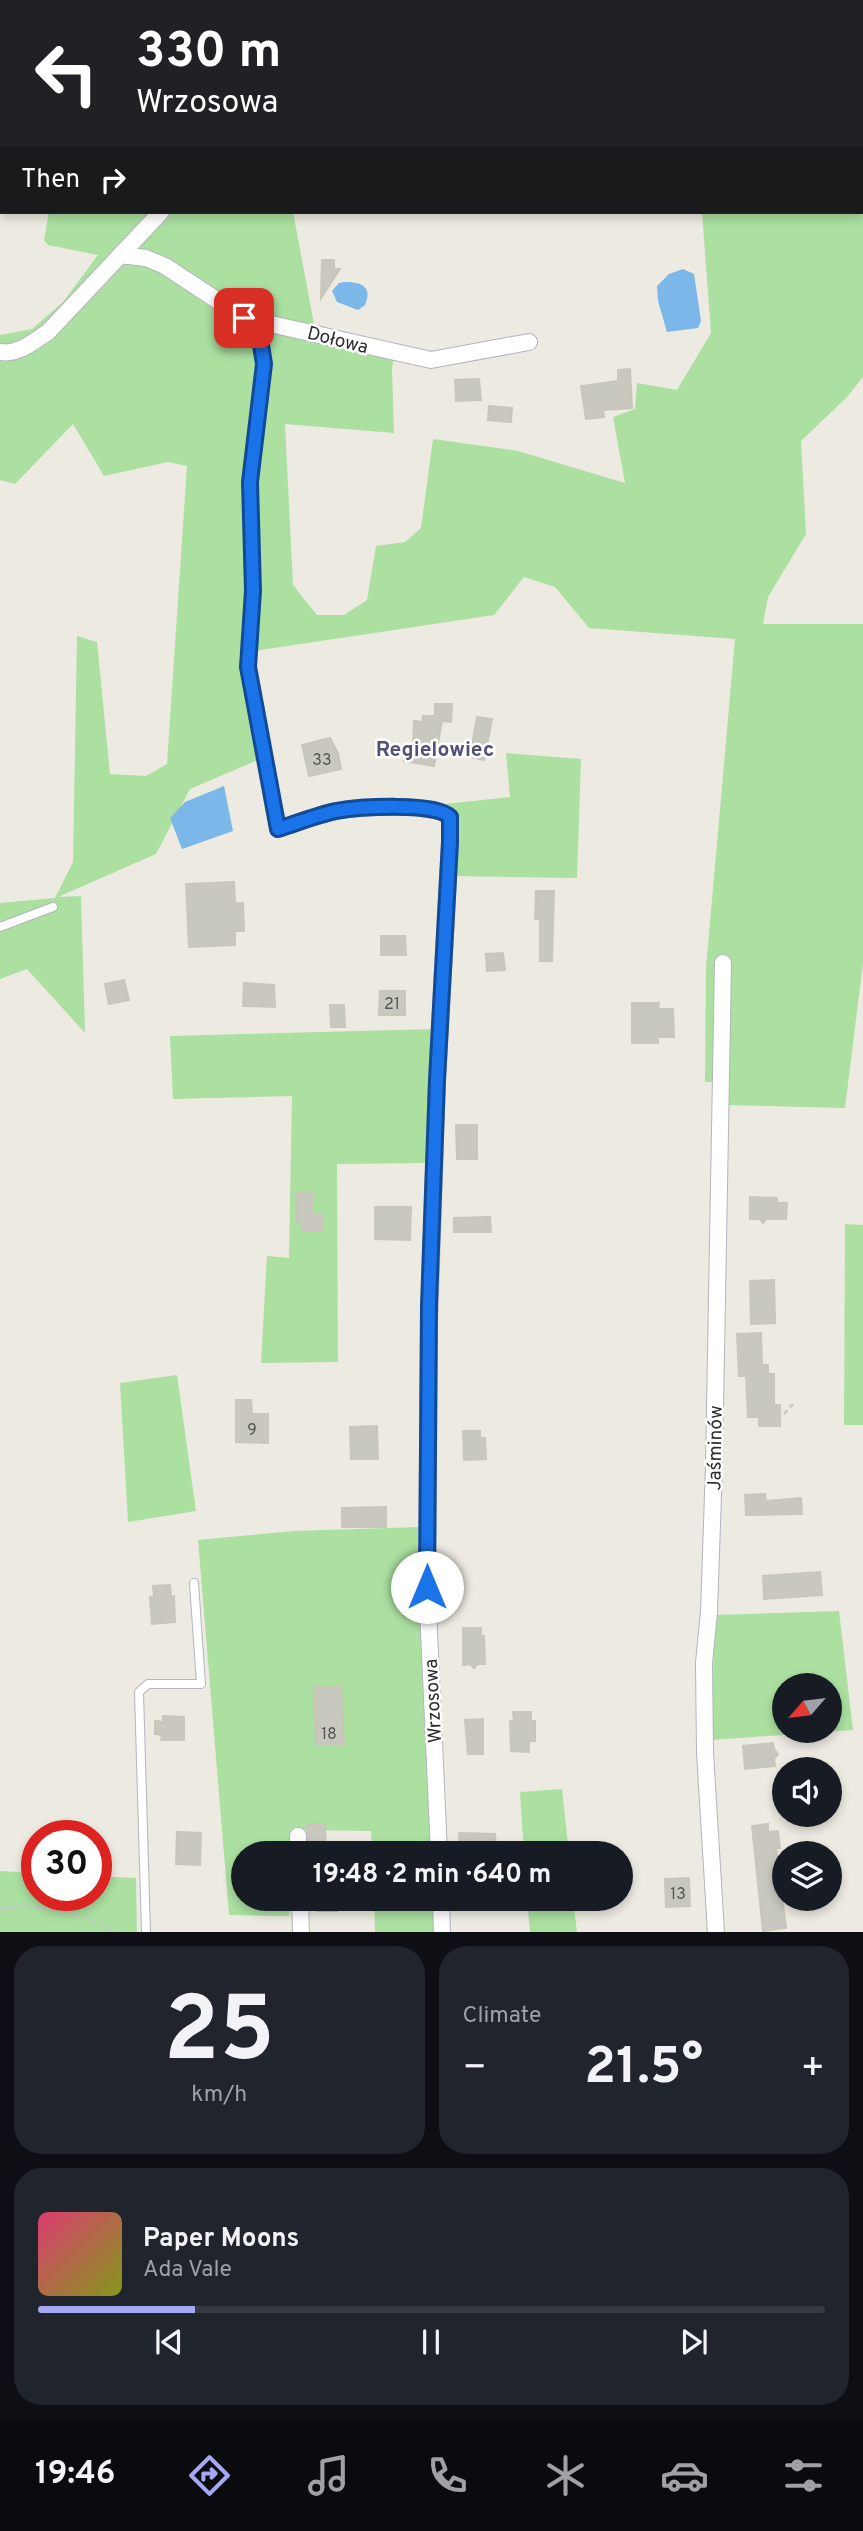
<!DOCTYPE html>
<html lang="en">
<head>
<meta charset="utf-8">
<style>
	body { margin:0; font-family:Overpass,sans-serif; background:#20242c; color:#f1f3f6; height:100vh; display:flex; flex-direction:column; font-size:26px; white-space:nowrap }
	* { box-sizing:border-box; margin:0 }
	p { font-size:23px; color:#9ea1a6 }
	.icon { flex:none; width:38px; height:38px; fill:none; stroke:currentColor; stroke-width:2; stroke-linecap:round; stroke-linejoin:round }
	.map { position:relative; height:1932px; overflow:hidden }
	.side { display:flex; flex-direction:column; gap:14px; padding:14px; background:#0d0f14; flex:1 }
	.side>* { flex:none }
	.banner { position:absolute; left:0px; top:0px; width:864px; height:214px; box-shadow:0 4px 10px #0003; background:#202124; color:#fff; overflow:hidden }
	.needle { width:46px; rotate:242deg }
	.controls { position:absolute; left:772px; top:1673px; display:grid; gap:14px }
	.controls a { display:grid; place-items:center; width:70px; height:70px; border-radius:50%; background:#171b24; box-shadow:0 4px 10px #0003; font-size:35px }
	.speed { position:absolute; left:21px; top:1820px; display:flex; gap:14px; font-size:35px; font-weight:700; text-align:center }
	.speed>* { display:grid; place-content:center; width:91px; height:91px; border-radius:50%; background:#171b24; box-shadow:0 4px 10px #0003; line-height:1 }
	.speed .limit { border:10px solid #d22; background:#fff; color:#111 }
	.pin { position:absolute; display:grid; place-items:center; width:60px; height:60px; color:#fff; margin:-30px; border-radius:14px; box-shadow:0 4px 10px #0006 }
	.me { position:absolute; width:77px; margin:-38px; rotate:0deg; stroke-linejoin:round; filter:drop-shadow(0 0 5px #0008) }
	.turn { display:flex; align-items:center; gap:24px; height:147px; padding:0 21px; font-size:32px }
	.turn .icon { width:91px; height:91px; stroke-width:2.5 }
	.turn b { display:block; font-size:49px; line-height:60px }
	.then { display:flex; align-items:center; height:66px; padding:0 21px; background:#0003; gap:14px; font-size:26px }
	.big { font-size:52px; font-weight:700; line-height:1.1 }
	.side .card { flex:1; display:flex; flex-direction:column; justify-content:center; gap:10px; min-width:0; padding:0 24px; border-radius:28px; background:#20242c }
	.side .dial { align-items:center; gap:0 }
	.dial b { font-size:91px; line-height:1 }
	.song { display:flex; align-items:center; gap:21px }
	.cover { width:84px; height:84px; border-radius:10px; background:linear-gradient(135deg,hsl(340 70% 55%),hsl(70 70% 35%)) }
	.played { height:7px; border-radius:4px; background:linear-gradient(90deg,#a7a8f3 20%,#363941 20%) }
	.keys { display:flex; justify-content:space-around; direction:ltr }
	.heat { display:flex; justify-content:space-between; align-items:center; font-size:38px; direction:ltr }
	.side .tiles { flex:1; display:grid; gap:14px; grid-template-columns:1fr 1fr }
	.card:last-child { grid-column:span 2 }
	.trip { position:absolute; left:231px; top:1841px; width:402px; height:70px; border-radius:35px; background:#171b24; box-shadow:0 4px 10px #0003; font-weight:700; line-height:70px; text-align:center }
	.menu { display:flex; height:112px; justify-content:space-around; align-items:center; background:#090b0e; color:#9ea1a6 }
	.menu .icon { width:49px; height:49px }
	.menu .active { color:#a7a8f3 }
	.menu b { font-size:32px; color:#f1f3f6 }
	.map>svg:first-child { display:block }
	.green { fill:#abe0a1; fill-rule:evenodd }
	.water { fill:#7bb7e8 }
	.building { fill:#c9c8bf; stroke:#c9c6ba; stroke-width:2 }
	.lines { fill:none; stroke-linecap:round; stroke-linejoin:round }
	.lane-casing { stroke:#b4b4bf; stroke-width:10 }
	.street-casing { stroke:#b4b4bf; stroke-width:18 }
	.path { stroke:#c8c8c8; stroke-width:2.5; stroke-dasharray:5 3.5; stroke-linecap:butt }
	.lane { stroke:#fff; stroke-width:8 }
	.street { stroke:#fff; stroke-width:16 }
	.route-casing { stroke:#114b97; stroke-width:18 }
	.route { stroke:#1a73e8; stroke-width:12 }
	.labels { text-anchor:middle; stroke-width:5; stroke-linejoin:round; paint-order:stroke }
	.number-label { font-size:16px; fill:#545452 }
	.street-label { font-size:19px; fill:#2d2d2d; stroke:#fff }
	.neighbourhood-label { font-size:21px; font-weight:bold; fill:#50507b; stroke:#fff }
</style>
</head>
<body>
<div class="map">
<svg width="863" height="1933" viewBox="0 0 863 1933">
	<rect width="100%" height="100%" fill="#edeae1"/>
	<!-- green -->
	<path class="green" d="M186 0H340L185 2Z
		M826 0H863V377L847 397 801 441 806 534 768 597 763 624H863V963L845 1108 727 1105 713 1082H705L706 968 735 639 589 628 555 587 524 577 494 615 254 651 260 759 190 789 156 854 58 897 81 896 85 1033 27 969 0 979V903L55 898 73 862 77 636 97 642 110 774 146 776 167 764 187 466 168 462 104 476 73 424 15 484 0 480V335L32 329 63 302 98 255 48 245 44 240 49 212H293L314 324 397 346 392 368 394 433 285 424 293 585 317 615H344L367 600 376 546 405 542 421 528 433 439 518 451 625 483 613 417 635 409 637 383 677 390 711 333 702 212H863V2Z
		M506 753 581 759 577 878 454 876 445 804 510 797Z
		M433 1029 429 1163 337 1164 338 1362 261 1363 267 1256 289 1258 292 1096 173 1099 170 1036Z
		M845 1224 863 1225V1425H844Z
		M177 1375 196 1511 128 1522 120 1383Z
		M420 1527 433 1853H372L371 1831 292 1830 291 1853H243V1899H290L289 1916 229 1915 198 1540 294 1531Z
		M839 1611 853 1730 711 1740 715 1615ZM784 1685H830V1731H784Z
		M562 1789 569 1853H524L520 1792Z
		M0 1871 37 1873V1895H96V1876L136 1878 137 1932H0Z
		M374 1899H434L436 1932H375Z
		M527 1899H573L577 1932H530Z"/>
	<!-- water -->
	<path class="water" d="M683 269 694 274 701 321 698 328 667 332 658 301 657 286 669 274Z
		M344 282C361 282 373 286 365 305L358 310 337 302 332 291 339 283Z
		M224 786 233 831 182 849 170 818 185 802Z"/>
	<!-- building -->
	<path class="building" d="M322 260H334V269H340L321 298Z
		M630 369 632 408 603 410 604 417 586 419 581 386 618 381V370Z
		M479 379 481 400 456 401 455 380Z
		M489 406 512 408 511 422 488 420Z
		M435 704H452L451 722 442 721 434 766 404 761 407 745 413 746 414 721 422 722 423 716H435Z
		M477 717 492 719 484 760 470 757Z
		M330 738 338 753 341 769 309 776 302 745Z
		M234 882 235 903H243L244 931H235V945L189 947 186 884Z
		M536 891H554L552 961H540V919H535Z
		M381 936H405L406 955H381Z
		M503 953 505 970 487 971 486 954Z
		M124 980 129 1000 109 1004 105 984Z
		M244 983 274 985 275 1007 243 1006Z
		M380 991H405V1015H379Z
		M632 1003H659L658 1009H673L674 1037H658V1043H632Z
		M330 1005H344L345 1027H331Z
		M456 1125H477V1159H457Z
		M296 1192H312V1215H322L323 1231H302L301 1223H297Z
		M750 1197 777 1198V1203H787L786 1219H766L763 1223 760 1219H750Z
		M375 1207H411L410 1240 375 1239Z
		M490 1217 491 1232H454V1218Z
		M774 1280 775 1323 751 1324 750 1281Z
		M761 1333 762 1365H768V1374H774V1405H780V1426H759V1417H748L746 1376H739L737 1334Z
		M236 1400H251L252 1414H268V1443L236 1442Z
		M377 1426 378 1459H351L350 1427Z
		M463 1431H480V1438H485L486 1459 464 1460Z
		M765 1494 766 1501 801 1498 802 1514 746 1515 745 1495Z
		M386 1507V1527H342V1508Z
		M820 1572 822 1595 764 1599 763 1576Z
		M170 1585 171 1597 174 1596 175 1622 152 1624 150 1597H154L153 1586Z
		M463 1628H481V1636H484L485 1664H478L474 1668 470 1664 463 1665Z
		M341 1686 344 1744 316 1745 314 1687Z
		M513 1712H531V1721H535V1741H529V1752L511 1751 510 1721 514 1722Z
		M163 1716 184 1717V1740H161L162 1735 155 1734V1721L163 1722Z
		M483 1719V1754H468L465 1720Z
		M773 1743 774 1749 778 1754 774 1759 775 1766 745 1769 743 1746Z
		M325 1824 326 1852 308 1853 307 1825Z
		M768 1824V1832L778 1831 780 1848H776L786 1928 763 1931 752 1826Z
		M177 1832 201 1833 200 1865 176 1864Z
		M459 1833 495 1834 496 1847 477 1848V1853H460Z
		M689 1878 690 1906 666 1907 665 1879Z
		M318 1899H336L337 1911H318Z"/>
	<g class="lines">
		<defs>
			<path id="lane" d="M246 320 261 345 264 364 250 482 253 591 248 667 278 829
				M0 927 53 907
				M146 1933 139 1692 148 1684H201L194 1583"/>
			<path id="street" d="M348 2 350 0
				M120 255 146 258 165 266 244 318 431 360 529 342
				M0 352C18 355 33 342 48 332L161 212
				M278 829C297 823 317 815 336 811 358 807 436 802 450 817V842L437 1080 429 1324 427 1587 439 1853
				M298 1836V1853
				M300 1899 301 1933
				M441 1899 442 1933
				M716 1933 705 1752 704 1663 709 1612 714 1465 723 963"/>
		</defs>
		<!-- lane casing -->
		<use href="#lane" class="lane-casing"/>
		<!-- street casing -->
		<use href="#street" class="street-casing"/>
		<!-- path -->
		<path class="path" d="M514 0 516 2
			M784 1414 794 1403
			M0 1909C40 1901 84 1916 119 1933"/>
		<!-- lane -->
		<use href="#lane" class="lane"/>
		<!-- street -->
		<use href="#street" class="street"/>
	</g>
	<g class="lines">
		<defs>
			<path id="route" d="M244 318 261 345 264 364 250 482 253 591 248 667 278 829C297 823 317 815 336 811 358 807 436 802 450 817V842L437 1080 429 1305 427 1587"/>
		</defs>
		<!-- route casing -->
		<use href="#route" class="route-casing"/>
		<!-- route -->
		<use href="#route" class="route"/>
	</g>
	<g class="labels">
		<!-- number labels -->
		<g class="number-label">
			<text x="322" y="765">33</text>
			<text x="392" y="1009">21</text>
			<text x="252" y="1435">9</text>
			<text x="329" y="1739">18</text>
			<text x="678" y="1899">13</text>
		</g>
		<!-- street labels -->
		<g class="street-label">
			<text transform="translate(338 339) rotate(14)" y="7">Dołowa</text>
			<text transform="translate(714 1448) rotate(-89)" y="7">Jaśminów</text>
			<text transform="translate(432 1701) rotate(-93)" y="7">Wrzosowa</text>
		</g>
		<!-- neighbourhood labels -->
		<g class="neighbourhood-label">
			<text x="435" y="756">Regielowiec</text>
		</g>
	</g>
</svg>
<div class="controls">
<a><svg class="needle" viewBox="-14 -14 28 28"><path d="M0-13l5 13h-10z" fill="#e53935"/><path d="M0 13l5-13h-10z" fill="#9ea1a6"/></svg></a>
<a><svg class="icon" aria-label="sound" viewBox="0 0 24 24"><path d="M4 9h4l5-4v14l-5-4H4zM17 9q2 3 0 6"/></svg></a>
<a><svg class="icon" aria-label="layers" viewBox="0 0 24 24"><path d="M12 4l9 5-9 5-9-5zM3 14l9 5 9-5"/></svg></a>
</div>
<div class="speed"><div class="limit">30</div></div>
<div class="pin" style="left:244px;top:318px;background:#d93025"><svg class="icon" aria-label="arrive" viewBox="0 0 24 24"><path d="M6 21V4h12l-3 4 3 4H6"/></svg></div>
<svg class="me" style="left:427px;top:1587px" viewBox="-20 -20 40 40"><circle r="19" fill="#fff"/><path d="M0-13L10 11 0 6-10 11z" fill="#1a73e8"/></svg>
<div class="trip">19:48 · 2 min · 640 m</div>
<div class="banner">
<div class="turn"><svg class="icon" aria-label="left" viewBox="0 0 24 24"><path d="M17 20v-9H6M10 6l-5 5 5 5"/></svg><div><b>330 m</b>Wrzosowa</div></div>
<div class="then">Then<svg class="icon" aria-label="right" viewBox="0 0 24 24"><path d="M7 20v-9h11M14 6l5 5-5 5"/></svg></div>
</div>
</div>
<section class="side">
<div class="tiles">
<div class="card dial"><b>25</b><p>km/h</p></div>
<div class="card"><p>Climate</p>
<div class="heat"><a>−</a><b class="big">21.5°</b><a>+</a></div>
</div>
<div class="card">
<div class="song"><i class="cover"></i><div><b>Paper Moons</b><p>Ada Vale</p></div></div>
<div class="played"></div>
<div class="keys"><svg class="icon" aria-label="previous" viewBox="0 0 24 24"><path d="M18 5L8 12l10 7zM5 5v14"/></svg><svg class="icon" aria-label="pause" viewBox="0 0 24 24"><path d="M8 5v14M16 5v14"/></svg><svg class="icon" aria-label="next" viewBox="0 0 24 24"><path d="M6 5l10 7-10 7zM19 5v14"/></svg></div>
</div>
</div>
</section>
<nav class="menu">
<b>19:46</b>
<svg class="icon active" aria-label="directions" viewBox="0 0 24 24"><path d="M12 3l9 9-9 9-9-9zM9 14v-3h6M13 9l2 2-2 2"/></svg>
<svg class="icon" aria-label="music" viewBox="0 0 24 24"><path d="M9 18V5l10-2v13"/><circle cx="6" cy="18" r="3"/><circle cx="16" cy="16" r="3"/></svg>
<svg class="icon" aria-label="phone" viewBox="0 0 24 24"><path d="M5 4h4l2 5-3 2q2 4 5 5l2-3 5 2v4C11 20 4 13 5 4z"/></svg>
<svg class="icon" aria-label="climate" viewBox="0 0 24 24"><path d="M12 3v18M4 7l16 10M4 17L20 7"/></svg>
<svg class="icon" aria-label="car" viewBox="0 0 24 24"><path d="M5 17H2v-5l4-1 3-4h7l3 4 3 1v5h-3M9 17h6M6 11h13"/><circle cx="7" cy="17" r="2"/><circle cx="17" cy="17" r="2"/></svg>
<svg class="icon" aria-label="filters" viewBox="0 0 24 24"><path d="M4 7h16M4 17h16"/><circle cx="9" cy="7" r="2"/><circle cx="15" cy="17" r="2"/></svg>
</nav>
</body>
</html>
